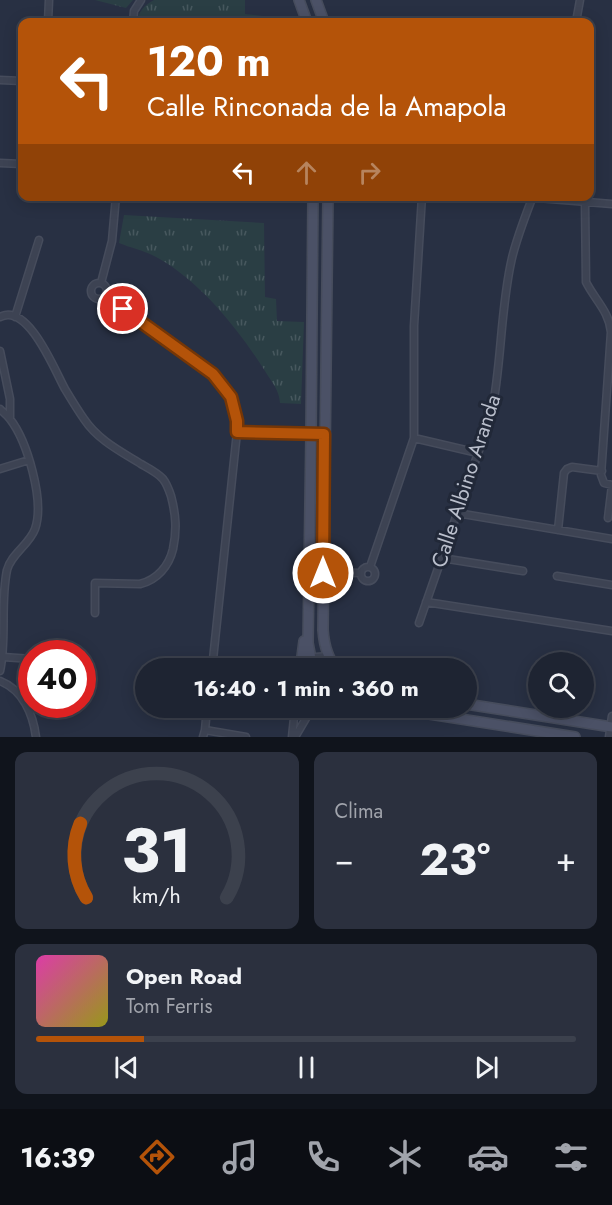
<!DOCTYPE html>
<html lang="es">
<head>
<meta charset="utf-8">
<style>
	body { margin:0; font-family:Jost,sans-serif; background:#2b303e; color:#f1f3f6; height:100vh; display:flex; flex-direction:column; font-size:22px; white-space:nowrap }
	* { box-sizing:border-box; margin:0 }
	p { font-size:20px; color:#a1a4ac }
	.icon { flex:none; width:33px; height:33px; fill:none; stroke:currentColor; stroke-width:2; stroke-linecap:round; stroke-linejoin:round }
	.map { position:relative; height:737px; overflow:hidden }
	.drawer { display:flex; flex-direction:column; gap:15px; padding:15px; background:#10141c; flex:1 }
	.drawer>* { flex:none }
	.banner { position:absolute; left:18px; top:18px; width:576px; height:183px; border-radius:12px; box-shadow:0 3px 15px #0003,0 0 0 2px #3c414d; background:#b45309; color:#fff; overflow:hidden }
	.tools { position:absolute; left:528px; top:652px; display:grid; gap:12px }
	.tools a { display:grid; place-items:center; width:66px; height:66px; border-radius:50%; background:#1e2432; box-shadow:0 3px 15px #0003,0 0 0 2px #3c414d; font-size:30px }
	.speed { position:absolute; left:18px; top:640px; display:flex; gap:12px; font-size:30px; font-weight:700; text-align:center }
	.speed>* { display:grid; place-content:center; width:78px; height:78px; border-radius:50%; background:#1e2432; box-shadow:0 3px 15px #0003,0 0 0 2px #3c414d; line-height:1 }
	.speed .limit { border:9px solid #d22; background:#fff; color:#111 }
	.pin { position:absolute; display:grid; place-items:center; width:51px; height:51px; color:#fff; margin:-26px; border:3px solid #fff; border-radius:50%; box-shadow:0 2px 6px #0007 }
	.me { position:absolute; width:66px; margin:-33px; rotate:0deg; stroke-linejoin:round; filter:drop-shadow(0 0 4px #0008) }
	.turn { display:flex; align-items:center; gap:21px; height:126px; padding:0 30px; font-size:27px }
	.turn .icon { width:78px; height:78px; stroke-width:2.5 }
	.turn b { display:block; font-size:42px; line-height:51px }
	.lanes { display:flex; align-items:center; height:57px; padding:0 30px; background:#0003; justify-content:center; gap:30px; direction:ltr }
	.lanes .off { opacity:.35 }
	.big { font-size:45px; font-weight:700; line-height:1.1 }
	.drawer .widget { flex:1; display:flex; flex-direction:column; justify-content:center; gap:9px; min-width:0; padding:0 21px; border-radius:12px; background:#2b303e }
	.drawer .dial { align-items:center; gap:0 }
	.dial svg { height:156px; overflow:visible; fill:none; stroke:#3c414d; stroke-width:7; stroke-linecap:round; text-anchor:middle }
	.dial text { fill:#f1f3f6; stroke:none }
	.song { display:flex; align-items:center; gap:18px }
	.cover { width:72px; height:72px; border-radius:9px; background:linear-gradient(135deg,hsl(320 70% 55%),hsl(60 70% 35%)) }
	.played { height:6px; border-radius:3px; background:linear-gradient(90deg,#b45309 20%,#3c414d 20%) }
	.keys { display:flex; justify-content:space-around; direction:ltr }
	.heat { display:flex; justify-content:space-between; align-items:center; font-size:33px; direction:ltr }
	.drawer .tiles { flex:1; display:grid; gap:15px; grid-template-columns:1fr 1fr }
	.widget:last-child { grid-column:span 2 }
	.trip { position:absolute; left:135px; top:658px; width:342px; height:60px; border-radius:30px; background:#1e2432; box-shadow:0 3px 15px #0003,0 0 0 2px #3c414d; font-weight:700; line-height:60px; text-align:center }
	.tabs { display:flex; height:96px; justify-content:space-around; align-items:center; background:#0c0e14; color:#a1a4ac }
	.tabs .icon { width:42px; height:42px }
	.tabs .selected { color:#b45309 }
	.tabs b { font-size:27px; color:#f1f3f6 }
	.map>svg:first-child { display:block }
	.park { fill:url(#park-tufts) }
	.lines { fill:none; stroke-linecap:round; stroke-linejoin:round }
	.street-casing { stroke:#464c5c; stroke-width:9 }
	.secondary-casing { stroke:#464c5c; stroke-width:12 }
	.street { stroke:#3d4353; stroke-width:6 }
	.secondary { stroke:#4b5166; stroke-width:9 }
	.route-casing { stroke:#753606; stroke-width:15 }
	.route { stroke:#b45309; stroke-width:10 }
	.labels { text-anchor:middle; stroke-width:6; stroke-linejoin:round; paint-order:stroke }
	.street-label { font-size:21px; fill:#babfcc; stroke:#212838 }
</style>
</head>
<body>
<div class="map">
<svg width="612" height="737" viewBox="0 0 612 737">
	<defs>
		<pattern id="park-tufts" width="24" height="20" patternUnits="userSpaceOnUse" patternTransform="scale(1.5)"><rect width="24" height="20" fill="#2a3e44"/><path d="M3 7l-1-3M5 7V3M7 7l1-3M15 17l-1-3M17 17v-4M19 17l1-3" fill="none" stroke="#47585e"/></pattern>
	</defs>
	<rect width="100%" height="100%" fill="#283043"/>
	<!-- park -->
	<path class="park" d="M95 0H133L126 8Z
		M154 0H245V14L263 16 264 22H136C139 12 144 5 154 0Z
		M124 215 264 223 265 297 276 299 277 321 304 322 301 404 280 403C279 389 272 383 265 371 239 330 201 282 158 258 146 251 131 248 119 243Z"/>
	<g class="lines">
		<defs>
			<path id="street" d="M48 22 49 0
				M133 22 134 11 141 0
				M576 22 580 0
				M0 80 22 81
				M0 163 22 164
				M513 196 612 204
				M585 202 586 282C595 300 609 311 611 332L601 475 604 483 612 485
				M91 291a8 8 0 1 1 16 0a8 8 0 1 1-16 0Z
				M101 283 112 241 116 196
				M106 296 214 374C229 391 237 409 237 432L212 669
				M0 317C28 302 55 371 65 389 71 399 77 409 84 419 98 440 120 451 141 464 148 468 158 473 163 479 167 484 169 490 171 496 176 515 177 530 173 549 169 566 157 580 140 584L95 583V613
				M15 317 39 240
				M0 351 10 399V419
				M0 409C3 412 7 415 10 419 27 441 45 501 35 529 29 545 11 554 7 570 0 604 7 638 0 671
				M237 432 324 434
				M414 438 478 453
				M0 469 29 460
				M457 513 612 539
				M608 518 612 485
				M558 530 564 473 567 469 572 467 602 471
				M442 558 523 571
				M361 574a7 7 0 1 1 14 0a7 7 0 1 1-14 0Z
				M370 567 414 438V326L422 196
				M309 572 361 573
				M557 576 612 585
				M426 602 612 631
				M419 623 491 416C502 364 500 309 512 258 517 237 525 217 533 196
				M3 657 32 659
				M300 669 301 664 316 657 329 656
				M0 681C23 690 33 714 36 737
				M205 730 246 737
				M203 737 205 730 207 708
				M292 737 295 708
				M295 737 308 715 318 708
				M609 737 612 716"/>
			<path id="secondary" d="M299 0 307 22
				M316 0 324 22
				M328 196 323 630C324 644 327 658 337 669
				M301 664 304 641
				M313 669 308 643 311 434 313 196
				M466 704 612 727
				M391 708 575 737"/>
		</defs>
		<!-- street casing -->
		<use href="#street" class="street-casing"/>
		<!-- secondary casing -->
		<use href="#secondary" class="secondary-casing"/>
		<!-- street -->
		<use href="#street" class="street"/>
		<!-- secondary -->
		<use href="#secondary" class="secondary"/>
	</g>
	<g class="lines">
		<defs>
			<path id="route" d="M123 309 213 374 231 397 237 421V432L324 434 323 573"/>
		</defs>
		<!-- route casing -->
		<use href="#route" class="route-casing"/>
		<!-- route -->
		<use href="#route" class="route"/>
	</g>
	<g class="labels">
		<!-- street labels -->
		<g class="street-label">
			<text transform="translate(466 481) rotate(-72)" y="7">Calle Albino Aranda</text>
		</g>
	</g>
</svg>
<div class="tools">
<a><svg class="icon" aria-label="search" viewBox="0 0 24 24"><circle cx="10" cy="10" r="6"/><path d="M15 15l6 6"/></svg></a>
</div>
<div class="speed"><div class="limit">40</div></div>
<div class="pin" style="left:123px;top:309px;background:#d93025"><svg class="icon" aria-label="arrive" viewBox="0 0 24 24"><path d="M6 21V4h12l-3 4 3 4H6"/></svg></div>
<svg class="me" style="left:323px;top:573px" viewBox="-20 -20 40 40"><circle r="17" fill="#b45309" stroke="#fff" stroke-width="3"/><path d="M0-11L8 9 0 5-8 9z" fill="#fff"/></svg>
<div class="trip">16:40 · 1 min · 360 m</div>
<div class="banner">
<div class="turn"><svg class="icon" aria-label="left" viewBox="0 0 24 24"><path d="M17 20v-9H6M10 6l-5 5 5 5"/></svg><div><b>120 m</b>Calle Rinconada de la Amapola</div></div>
<div class="lanes"><svg class="icon" aria-label="left" viewBox="0 0 24 24"><path d="M17 20v-9H6M10 6l-5 5 5 5"/></svg><svg class="icon off" aria-label="ahead" viewBox="0 0 24 24"><path d="M12 20V5M6 11l6-6 6 6"/></svg><svg class="icon off" aria-label="right" viewBox="0 0 24 24"><path d="M7 20v-9h11M14 6l5 5-5 5"/></svg></div>
</div>
</div>
<section class="drawer">
<div class="tiles">
<div class="widget dial"><svg viewBox="0 0 100 80">
<path d="M14 69A42 42 0 1 1 86 69"/>
<path d="M14 69A42 42 0 0 1 11 31" stroke="#b45309"/>
<text x="50" y="56" font-size="32" font-weight="700">31</text>
<text x="50" y="72" font-size="11">km/h</text>
</svg></div>
<div class="widget"><p>Clima</p>
<div class="heat"><a>−</a><b class="big">23°</b><a>+</a></div>
</div>
<div class="widget">
<div class="song"><i class="cover"></i><div><b>Open Road</b><p>Tom Ferris</p></div></div>
<div class="played"></div>
<div class="keys"><svg class="icon" aria-label="previous" viewBox="0 0 24 24"><path d="M18 5L8 12l10 7zM5 5v14"/></svg><svg class="icon" aria-label="pause" viewBox="0 0 24 24"><path d="M8 5v14M16 5v14"/></svg><svg class="icon" aria-label="next" viewBox="0 0 24 24"><path d="M6 5l10 7-10 7zM19 5v14"/></svg></div>
</div>
</div>
</section>
<nav class="tabs">
<b>16:39</b>
<svg class="icon selected" aria-label="directions" viewBox="0 0 24 24"><path d="M12 3l9 9-9 9-9-9zM9 14v-3h6M13 9l2 2-2 2"/></svg>
<svg class="icon" aria-label="music" viewBox="0 0 24 24"><path d="M9 18V5l10-2v13"/><circle cx="6" cy="18" r="3"/><circle cx="16" cy="16" r="3"/></svg>
<svg class="icon" aria-label="phone" viewBox="0 0 24 24"><path d="M5 4h4l2 5-3 2q2 4 5 5l2-3 5 2v4C11 20 4 13 5 4z"/></svg>
<svg class="icon" aria-label="climate" viewBox="0 0 24 24"><path d="M12 3v18M4 7l16 10M4 17L20 7"/></svg>
<svg class="icon" aria-label="car" viewBox="0 0 24 24"><path d="M5 17H2v-5l4-1 3-4h7l3 4 3 1v5h-3M9 17h6M6 11h13"/><circle cx="7" cy="17" r="2"/><circle cx="17" cy="17" r="2"/></svg>
<svg class="icon" aria-label="filters" viewBox="0 0 24 24"><path d="M4 7h16M4 17h16"/><circle cx="9" cy="7" r="2"/><circle cx="15" cy="17" r="2"/></svg>
</nav>
</body>
</html>
